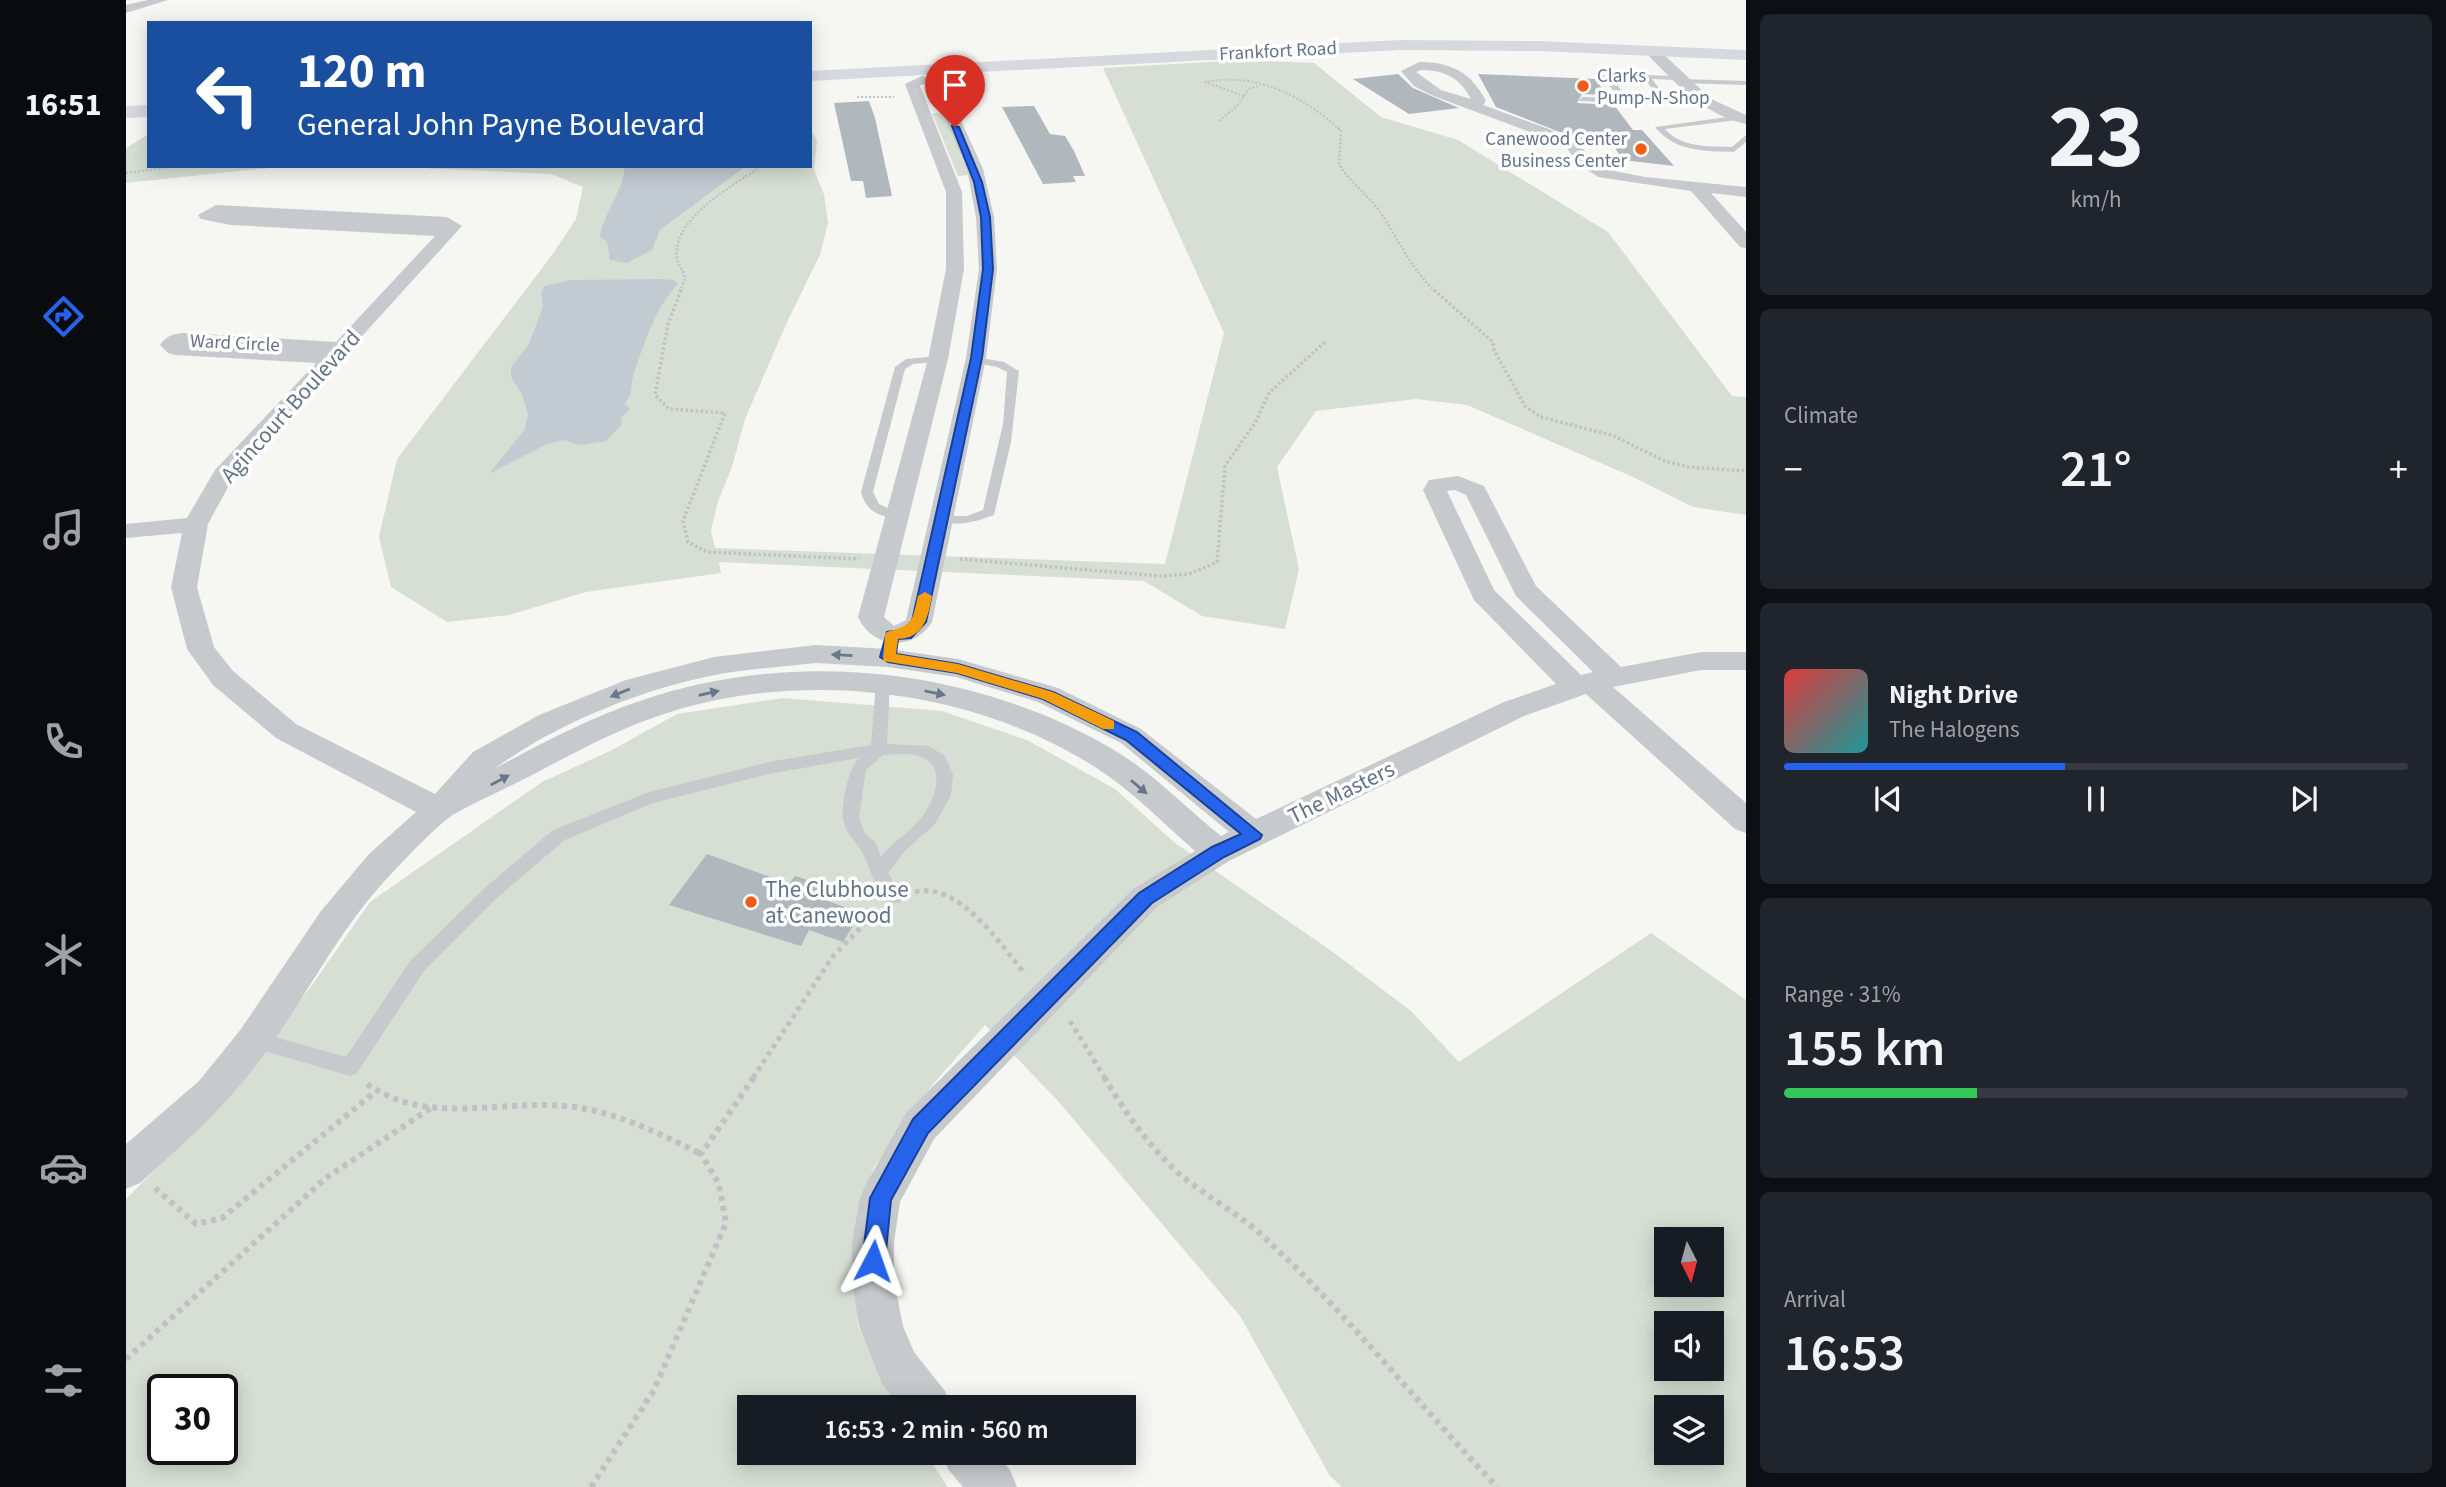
<!DOCTYPE html>
<html lang="en">
<head>
<meta charset="utf-8">
<style>
	body { margin:0; font-family:"Source Sans 3",sans-serif; background:#20242c; color:#f1f3f6; height:100vh; display:flex; flex-direction:column; font-size:26px; white-space:nowrap }
	* { box-sizing:border-box; margin:0 }
	p { font-size:23px; color:#9ea1a6 }
	.icon { flex:none; width:38px; height:38px; fill:none; stroke:currentColor; stroke-width:2; stroke-linecap:round; stroke-linejoin:round }
	.map { position:relative; flex:1; overflow:hidden }
	.sheet { display:flex; flex-direction:column; gap:14px; padding:14px; background:#0d0f14; width:700px }
	.sheet>* { flex:none }
	.hud { position:absolute; left:21px; top:21px; width:665px; height:147px; border-radius:0px; box-shadow:0 4px 18px #0003; background:#1a4fa0; color:#fff; overflow:hidden }
	.needle { width:46px; rotate:174deg }
	.controls { position:absolute; left:1528px; top:1227px; display:grid; gap:14px }
	.controls a { display:grid; place-items:center; width:70px; height:70px; border-radius:0px; background:#171b24; box-shadow:0 4px 18px #0003; font-size:35px }
	.speed { position:absolute; left:21px; top:1374px; display:flex; gap:14px; font-size:35px; font-weight:700; text-align:center }
	.speed>* { display:grid; place-content:center; width:91px; height:91px; border-radius:50%; background:#171b24; box-shadow:0 4px 18px #0003; line-height:1 }
	.speed .limit { border:4px solid #111; border-radius:10px; background:#fff; color:#111 }
	.pin { position:absolute; display:grid; place-items:center; width:60px; height:60px; color:#fff; margin:-72px -30px; border-radius:50% 50% 50% 0; rotate:-45deg; box-shadow:0 0 7px #0007 }
	.pin .icon { rotate:45deg }
	.me { position:absolute; width:77px; margin:-38px; rotate:4deg; stroke-linejoin:round; filter:drop-shadow(0 0 5px #0008) }
	.turn { display:flex; align-items:center; gap:24px; height:147px; padding:0 35px; font-size:32px }
	.turn .icon { width:91px; height:91px; stroke-width:2.5 }
	.turn b { display:block; font-size:49px; line-height:60px }
	.big { font-size:52px; font-weight:600; line-height:1.1 }
	.sheet .widget { flex:1; display:flex; flex-direction:column; justify-content:center; gap:10px; min-width:0; padding:0 24px; border-radius:10px; background:#20242c }
	.sheet .dial { align-items:center; gap:0 }
	.dial b { font-size:91px; line-height:1 }
	.song { display:flex; align-items:center; gap:21px }
	.cover { width:84px; height:84px; border-radius:10px; background:linear-gradient(135deg,hsl(0 70% 55%),hsl(180 70% 35%)) }
	.played { height:7px; border-radius:4px; background:linear-gradient(90deg,#2563eb 45%,#363941 45%) }
	.keys { display:flex; justify-content:space-around; direction:ltr }
	.heat { display:flex; justify-content:space-between; align-items:center; font-size:38px; direction:ltr }
	.charge { height:10px; border-radius:5px; background:linear-gradient(90deg,#34c759 31%,#363941 0) }
	.trip { position:absolute; left:611px; top:1395px; width:399px; height:70px; border-radius:0px; background:#171b24; box-shadow:0 4px 18px #0003; font-weight:600; line-height:70px; text-align:center }
	main { display:flex; flex:1; min-height:0 }
	.menu { display:flex; flex-direction:column; width:126px; justify-content:space-around; align-items:center; background:#090b0e; color:#9ea1a6 }
	.menu .icon { width:49px; height:49px }
	.menu .current { color:#2563eb }
	.menu b { font-size:32px; color:#f1f3f6 }
	.map>svg:first-child { display:block }
	.green { fill:#d7dfd4; fill-rule:evenodd }
	.water { fill:#c2cbd1 }
	.building { fill:#b0b7bd }
	.lines { fill:none; stroke-linecap:round; stroke-linejoin:round }
	.path-far4 { stroke:#bfc1c4; stroke-width:2; stroke-dasharray:2 2; stroke-linecap:butt }
	.path-far3 { stroke:#bfc1c4; stroke-width:2.5; stroke-dasharray:2 2; stroke-linecap:butt }
	.path-far2 { stroke:#bfc1c4; stroke-width:3.5; stroke-dasharray:2.5 2.5; stroke-linecap:butt }
	.path-far1 { stroke:#bfc1c4; stroke-width:5; stroke-dasharray:4.5 4.5; stroke-linecap:butt }
	.path { stroke:#bfc1c4; stroke-width:6; stroke-dasharray:5 5; stroke-linecap:butt }
	.lane { fill:#c6cacd; fill-rule:evenodd }
	.street { fill:#c6cacd; fill-rule:evenodd }
	.primary { fill:#d6dadf; fill-rule:evenodd }
	.oneway { fill:#68788a }
	.route { fill:#2563eb; stroke:#184099; stroke-width:2 }
	.slow { fill:#f59e0b }
	.poi-dot { fill:#f15c18; stroke:#fff; stroke-width:2.5 }
	.labels { text-anchor:middle; stroke-width:7; stroke-linejoin:round; paint-order:stroke }
	.far-street-label { font-size:19px; fill:#637487; stroke:#fff }
	.far-poi-label { font-size:19px; fill:#637487; stroke:#fff; text-anchor:start }
	.street-label { font-size:23px; fill:#637487; stroke:#fff }
	.poi-label { font-size:23px; fill:#637487; stroke:#fff; text-anchor:start }
</style>
</head>
<body>
<main>
<nav class="menu">
<b>16:51</b>
<svg class="icon current" aria-label="directions" viewBox="0 0 24 24"><path d="M12 3l9 9-9 9-9-9zM9 14v-3h6M13 9l2 2-2 2"/></svg>
<svg class="icon" aria-label="music" viewBox="0 0 24 24"><path d="M9 18V5l10-2v13"/><circle cx="6" cy="18" r="3"/><circle cx="16" cy="16" r="3"/></svg>
<svg class="icon" aria-label="phone" viewBox="0 0 24 24"><path d="M5 4h4l2 5-3 2q2 4 5 5l2-3 5 2v4C11 20 4 13 5 4z"/></svg>
<svg class="icon" aria-label="climate" viewBox="0 0 24 24"><path d="M12 3v18M4 7l16 10M4 17L20 7"/></svg>
<svg class="icon" aria-label="car" viewBox="0 0 24 24"><path d="M5 17H2v-5l4-1 3-4h7l3 4 3 1v5h-3M9 17h6M6 11h13"/><circle cx="7" cy="17" r="2"/><circle cx="17" cy="17" r="2"/></svg>
<svg class="icon" aria-label="filters" viewBox="0 0 24 24"><path d="M4 7h16M4 17h16"/><circle cx="9" cy="7" r="2"/><circle cx="15" cy="17" r="2"/></svg>
</nav>
<div class="map">
<svg width="1620" height="1487" viewBox="0 0 1620 1487">
	<rect width="100%" height="100%" fill="#f6f7f3"/>
	<!-- green -->
	<path class="green" d="M1117 60 1188 63 1255 117 1332 140 1482 232 1606 396 1620 397V515L1567 507 1507 477 1341 405 1290 399 1190 411 1151 467 1173 569 1159 629 1076 616 1018 581 593 562 595 573 460 592 383 615 321 622 265 587 253 537 271 459 426 255 450 219 457 187 425 174 255 166H684V129L691 140 688 170 698 194 702 223 694 255 662 320 619 419 606 467 592 501 585 531 589 548 1039 564 1098 333 977 68Z
		M806 113H817L844 175 832 176Z
		M23 134V166H162L0 183V148Z
		M657 698 816 711 901 740 989 789 1049 843 1207 952 1285 1011 1333 1062 1525 933 1620 1000V1487H1216L1204 1476 1114 1316 932 1101 859 1025 808 1083 748 1167 726 1246 732 1326 770 1407H623V1452L799 1453 822 1487H0V1199L97 1101 186 985 244 902 416 782 486 750 551 714ZM1540 1239H1586V1284H1540ZM1540 1323H1586V1368H1540ZM37 1390H96V1449H37ZM1540 1407H1586V1452H1540Z"/>
	<!-- water -->
	<path class="water" d="M499 166H620L534 230 526 250 501 263 484 260 481 242 474 237C478 212 497 191 499 166Z
		M445 280 538 279 547 280 552 284C530 306 518 344 508 373 504 385 508 392 499 403L504 410 495 417 496 424 480 441 454 445 437 440 419 445 363 474 399 429 402 415 396 394 385 377V367L403 344 417 306 415 294 418 286Z"/>
	<!-- building -->
	<path class="building" d="M1272 74 1287 88 1333 108 1283 114 1227 79Z
		M1352 74 1469 79 1481 95 1456 94 1451 103 1488 105 1507 130H1516L1548 166 1497 160 1478 132 1454 140 1370 107Z
		M743 101 749 118 766 196 740 198 737 181H725L708 103Z
		M908 106 924 134 939 136 948 151 959 176H947L950 182 917 184 876 107Z
		M581 854 663 884 669 876 707 888 699 900 735 913 717 942 683 930 675 946 543 905Z"/>
	<g class="lines">
		<!-- path-far4 -->
		<path class="path-far4" d="M1118 96 1079 82C1131 72 1177 96 1214 130
			M731 97H768
			M1093 121 1110 107 1124 88 1134 86"/>
		<!-- path-far3 -->
		<path class="path-far3" d="M1212 128 1215 130 1213 164C1224 183 1244 196 1256 215 1273 241 1286 270 1310 292
			M0 173 50 166
			M554 292 559 278C557 271 552 264 551 258 545 219 609 184 636 166"/>
		<!-- path-far2 -->
		<path class="path-far2" d="M555 290 542 324 529 395 543 409 599 413 557 521 562 542 581 552 733 559
			M1308 290 1367 342 1368 350 1399 406 1415 417 1488 436 1539 461 1563 467 1620 471
			M834 559 1034 576 1063 574 1091 562 1099 466 1129 423 1143 393 1199 342"/>
		<!-- path-far1 -->
		<path class="path-far1" d="M789 892C833 881 875 945 899 974
			M944 1021 979 1078
			M627 1078 707 956 751 911"/>
		<!-- path -->
		<path class="path" d="M978 1077C999 1112 1025 1150 1057 1177 1084 1199 1117 1216 1142 1241 1224 1317 1294 1406 1371 1487
			M241 1084C301 1126 371 1100 439 1106 487 1110 532 1133 575 1154
			M29 1188 70 1224 96 1218 249 1092
			M0 1359 200 1178 305 1108
			M465 1487 528 1390 600 1223 593 1184 575 1154 628 1077"/>
		<!-- lane -->
		<path class="lane" d="M1480 74 1552 76 1555 79 1620 81V85L1555 83 1552 80 1526 79 1539 96 1576 99 1572 101 1538 100 1529 103 1453 101 1456 97 1493 98 1476 76ZM1486 78H1518L1532 97 1501 98Z
			M1609 116 1612 120 1539 129C1556 148 1582 146 1606 147L1620 135V142L1608 152C1579 151 1549 152 1529 127Z
			M812 356 816 357V361L787 364 779 369 747 492 753 504 779 516 773 520C754 516 740 512 735 492L769 367 780 359Z
			M850 357 878 362 893 371 885 442 868 515C849 522 834 526 813 522V516H841L857 510 877 424 881 372 871 367 846 362V358Z
			M757 678 764 683 761 744 803 746 819 756 827 775 825 795 809 824 779 851 762 873 778 897 775 902C753 909 744 865 736 852 729 839 721 837 717 819 715 805 722 768 733 758L643 774 527 803 439 840 373 896 298 971 231 1073 224 1076 121 1046 118 1040 121 1034 128 1031 220 1057 284 961 361 886 427 830 523 792 643 762 745 745 750 683ZM757 755C768 755 785 752 795 757 820 766 810 797 798 814 787 830 767 841 755 857L749 842 739 834 733 817 740 770Z"/>
		<!-- street -->
		<path class="street" d="M22 0H42L0 13V5Z
			M1521 48H1531L1585 99 1620 115V124C1577 114 1551 85 1521 54Z
			M1293 62C1325 62 1345 72 1360 101L1357 105 1450 139 1463 157 1483 170 1519 177 1620 187V197L1585 193 1620 232V248L1614 247 1565 191 1472 177 1451 163 1439 145 1305 95 1288 86 1275 71ZM1295 70C1319 70 1334 78 1345 99L1315 90 1290 72Z
			M796 76 818 83 857 169 868 217 871 269 860 358 806 622C787 652 747 649 732 617L802 359 820 269V192L779 84ZM797 84 805 86 841 169 850 217 853 269 840 358 780 620 768 626 758 617 822 359 838 269 836 192 794 86Z
			M90 205 321 217 336 226 107 478 82 524 71 587 88 647 107 671 170 724 309 794 347 752 413 715 500 680 588 657 690 645 762 649 832 659 932 688 1015 729 1130 819 1378 702 1430 684 1348 600 1297 490 1303 480 1332 476 1358 486 1410 586 1495 667 1575 652H1620V670H1575L1487 687 1620 803V833L1609 829 1460 694 1398 716 1103 861 1031 907 808 1139 774 1202 768 1242V1281L777 1326 788 1352 819 1391 826 1407H774L756 1384 733 1326 726 1281V1242L734 1198 740 1184 780 1113 1007 889 1069 851C1036 822 1005 790 969 767 845 688 674 668 535 715 496 728 459 747 423 766 392 783 360 797 330 813 315 821 281 857 268 871 216 924 183 992 140 1052 104 1103 60 1142 14 1183L0 1189V1144L73 1081 115 1029 195 911 243 854 290 812 150 738 87 685 61 649 45 587 56 533 0 538V524L61 518 89 470 190 363 49 355 42 353 34 345C41 335 49 333 61 333L210 342 309 236 105 225 75 219 72 215ZM1329 490 1340 495 1390 596 1467 672 1455 675 1368 590 1321 491ZM690 663 762 667 830 677 912 702 995 743 1103 832 1095 836C1060 808 1027 773 988 750 849 668 669 648 517 700 465 717 416 743 368 769 428 725 515 689 589 675 622 669 656 667 690 663Z
			M816 1452H869L884 1470 891 1487H837L822 1469Z"/>
		<!-- primary -->
		<path class="primary" d="M1275 40 1412 41 1620 50V60L1412 51 1275 50 684 81V71Z
			M23 105V117L0 118V106Z"/>
	</g>
	<!-- one-way arrows -->
	<defs><path id="oneway-solid" d="M-6-.8H1V-3.2L6.5 0L1 3.2V.8H-6Z" transform="scale(1.75)"/></defs>
	<g class="oneway">
		<use href="#oneway-solid" transform="translate(716 655) rotate(-177)"/>
		<use href="#oneway-solid" transform="translate(494 693) rotate(158)"/>
		<use href="#oneway-solid" transform="translate(583 693) rotate(-13)"/>
		<use href="#oneway-solid" transform="translate(809 693) rotate(11)"/>
		<use href="#oneway-solid" transform="translate(374 780) rotate(-28)"/>
		<use href="#oneway-solid" transform="translate(1013 787) rotate(40)"/>
	</g>
	<!-- route -->
	<path class="route" d="M826 126 833 127 856 182 864 217 867 269 856 358 800 622 785 638 772 639 770 654 832 664 927 692 1011 732 1136 835 1134 839 1098 857 1026 903 802 1133 765 1200 759 1261 755 1269 747 1273 739 1269 736 1261 744 1198 787 1119 1013 893 1086 847 1115 834 1000 740 917 699 831 673 762 662 754 657 761 632 776 630 786 621 845 358 857 269 855 217 848 182Z"/>
	<!-- slow -->
	<path class="slow" d="M799 592 806 596C802 617 798 638 772 639L770 654 832 664 927 692 988 721V729H977L917 699 831 673 757 661 759 635 761 632C787 625 786 622 792 596Z"/>
	<!-- markers -->
	<g class="poi-dot">
		<circle cx="1457" cy="86" r="7"/>
		<circle cx="1515" cy="149" r="7"/>
		<circle cx="625" cy="902" r="7"/>
	</g>
	<g class="labels">
		<!-- far-street labels -->
		<g class="far-street-label">
			<text transform="translate(1152 50) rotate(-3)" y="7">Frankfort Road</text>
			<text transform="translate(109 342) rotate(3)" y="7">Ward Circle</text>
		</g>
		<!-- far-poi labels -->
		<g class="far-poi-label">
			<text x="1471" y="82">Clarks<tspan x="1471" dy="22">Pump-N-Shop</tspan></text>
			<text x="1501" y="145" text-anchor="end">Canewood Center<tspan x="1501" dy="22">Business Center</tspan></text>
		</g>
		<!-- street labels -->
		<g class="street-label">
			<text transform="translate(164 406) rotate(-48)" y="8">Agincourt Boulevard</text>
			<text transform="translate(1215 792) rotate(-26)" y="8">The Masters</text>
		</g>
		<!-- poi labels -->
		<g class="poi-label">
			<text x="639" y="897">The Clubhouse<tspan x="639" dy="26">at Canewood</tspan></text>
		</g>
	</g>
</svg>
<div class="controls">
<a><svg class="needle" viewBox="-14 -14 28 28"><path d="M0-13l5 13h-10z" fill="#e53935"/><path d="M0 13l5-13h-10z" fill="#9ea1a6"/></svg></a>
<a><svg class="icon" aria-label="sound" viewBox="0 0 24 24"><path d="M4 9h4l5-4v14l-5-4H4zM17 9q2 3 0 6"/></svg></a>
<a><svg class="icon" aria-label="layers" viewBox="0 0 24 24"><path d="M12 4l9 5-9 5-9-5zM3 14l9 5 9-5"/></svg></a>
</div>
<div class="speed"><div class="limit">30</div></div>
<div class="pin" style="left:829px;top:127px;background:#d93025"><svg class="icon" aria-label="arrive" viewBox="0 0 24 24"><path d="M6 21V4h12l-3 4 3 4H6"/></svg></div>
<svg class="me" style="left:747px;top:1261px" viewBox="-20 -20 40 40"><path d="M0-17L14 15 0 8-14 15z" fill="#2563eb" stroke="#fff" stroke-width="4"/></svg>
<div class="trip">16:53 · 2 min · 560 m</div>
<div class="hud">
<div class="turn"><svg class="icon" aria-label="left" viewBox="0 0 24 24"><path d="M17 20v-9H6M10 6l-5 5 5 5"/></svg><div><b>120 m</b>General John Payne Boulevard</div></div>
</div>
</div>
<section class="sheet">
<div class="widget dial"><b>23</b><p>km/h</p></div>
<div class="widget"><p>Climate</p>
<div class="heat"><a>−</a><b class="big">21°</b><a>+</a></div>
</div>
<div class="widget">
<div class="song"><i class="cover"></i><div><b>Night Drive</b><p>The Halogens</p></div></div>
<div class="played"></div>
<div class="keys"><svg class="icon" aria-label="previous" viewBox="0 0 24 24"><path d="M18 5L8 12l10 7zM5 5v14"/></svg><svg class="icon" aria-label="pause" viewBox="0 0 24 24"><path d="M8 5v14M16 5v14"/></svg><svg class="icon" aria-label="next" viewBox="0 0 24 24"><path d="M6 5l10 7-10 7zM19 5v14"/></svg></div>
</div>
<div class="widget"><p>Range · 31%</p><b class="big">155 km</b><div class="charge"></div></div>
<div class="widget"><p>Arrival</p><b class="big">16:53</b></div>
</section>
</main>
</body>
</html>
